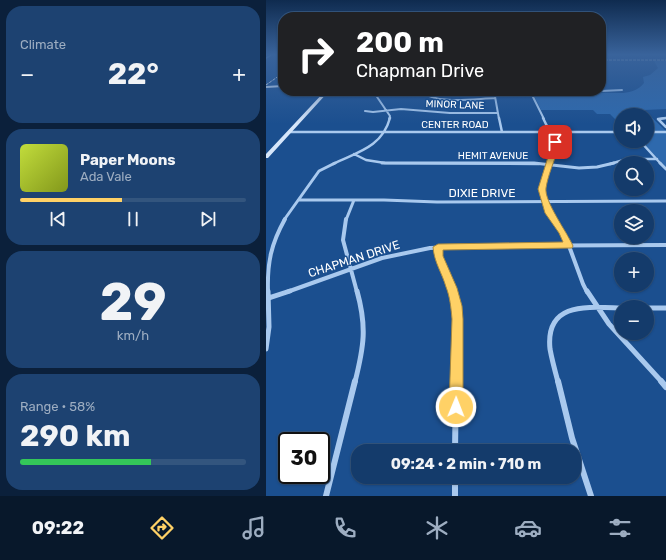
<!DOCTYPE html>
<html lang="en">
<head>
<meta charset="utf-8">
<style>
	body { margin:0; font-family:Rubik,sans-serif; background:#1d4271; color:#f1f3f6; height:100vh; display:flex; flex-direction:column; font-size:15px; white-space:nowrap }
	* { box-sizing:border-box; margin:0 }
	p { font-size:13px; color:#9dadc1 }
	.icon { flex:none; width:22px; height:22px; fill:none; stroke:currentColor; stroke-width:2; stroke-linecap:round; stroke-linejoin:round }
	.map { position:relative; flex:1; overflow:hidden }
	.details { display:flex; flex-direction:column; gap:6px; padding:6px; background:#0b203b; width:266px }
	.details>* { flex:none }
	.hud { position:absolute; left:12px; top:12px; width:328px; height:84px; border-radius:16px; box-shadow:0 1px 3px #0004,0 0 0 1px #33557e; background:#202124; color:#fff; overflow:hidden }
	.controls { position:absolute; left:348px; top:108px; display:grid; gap:8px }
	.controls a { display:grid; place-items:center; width:40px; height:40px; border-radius:50%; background:#143b6b; box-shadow:0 1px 3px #0004,0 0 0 1px #33557e; font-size:20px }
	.speed { position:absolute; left:12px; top:432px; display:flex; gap:8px; font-size:20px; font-weight:700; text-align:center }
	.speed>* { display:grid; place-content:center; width:52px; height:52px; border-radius:50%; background:#143b6b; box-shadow:0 1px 3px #0004,0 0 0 1px #33557e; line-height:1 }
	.speed .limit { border:2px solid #111; border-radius:6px; background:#fff; color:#111 }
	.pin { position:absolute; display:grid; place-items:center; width:34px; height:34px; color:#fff; margin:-17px; border-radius:8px; box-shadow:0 2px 6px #0006 }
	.me { position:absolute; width:44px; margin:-22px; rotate:1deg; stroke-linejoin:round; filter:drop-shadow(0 0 3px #0008) }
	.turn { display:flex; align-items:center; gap:14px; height:84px; padding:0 12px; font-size:18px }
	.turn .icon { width:52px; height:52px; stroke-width:2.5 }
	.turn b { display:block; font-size:28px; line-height:34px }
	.big { font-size:30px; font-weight:700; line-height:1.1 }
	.details .card { flex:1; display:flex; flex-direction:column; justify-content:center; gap:6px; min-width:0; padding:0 14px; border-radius:16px; background:#1d4271 }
	.details .dial { align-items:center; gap:0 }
	.dial b { font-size:52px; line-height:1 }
	.song { display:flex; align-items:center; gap:12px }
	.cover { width:48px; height:48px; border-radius:6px; background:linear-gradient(135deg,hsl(70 70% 55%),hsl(70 70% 35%)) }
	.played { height:4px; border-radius:2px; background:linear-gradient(90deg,#ffd166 45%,#33557e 45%) }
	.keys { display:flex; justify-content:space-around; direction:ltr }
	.heat { display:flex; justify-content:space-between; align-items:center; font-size:22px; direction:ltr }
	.charge { height:6px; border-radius:3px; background:linear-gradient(90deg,#34c759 58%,#33557e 0) }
	.trip { position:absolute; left:85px; top:444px; width:230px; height:40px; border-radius:16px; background:#143b6b; box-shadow:0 1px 3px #0004,0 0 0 1px #33557e; font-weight:700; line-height:40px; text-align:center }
	.tab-bar { display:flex; height:64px; justify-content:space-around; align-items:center; background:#08182b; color:#9dadc1 }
	.tab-bar .icon { width:28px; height:28px }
	.tab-bar .active { color:#ffd166 }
	.tab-bar b { font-size:18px; color:#f1f3f6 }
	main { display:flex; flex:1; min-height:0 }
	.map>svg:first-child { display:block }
	.green { fill:#2e69ad }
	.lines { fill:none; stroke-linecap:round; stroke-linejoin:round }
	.street-far6 { stroke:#a9c9ee; stroke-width:1.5 }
	.street-far5 { stroke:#a9c9ee; stroke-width:2 }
	.street-far4 { stroke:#a9c9ee; stroke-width:2.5 }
	.street-far3 { stroke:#a9c9ee; stroke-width:3 }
	.street-far2 { stroke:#a9c9ee; stroke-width:4 }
	.street-far1 { stroke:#a9c9ee; stroke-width:5 }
	.street { stroke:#a9c9ee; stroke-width:6 }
	.secondary { fill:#d6e6fa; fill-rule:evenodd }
	.rail { stroke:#fff; stroke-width:1; stroke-dasharray:3 1; stroke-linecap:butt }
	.route { fill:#ffd166; stroke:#a68842 }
	.labels { text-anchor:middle; stroke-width:3; stroke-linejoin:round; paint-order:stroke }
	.far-street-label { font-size:10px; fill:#fff; stroke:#1b4f8f }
	.street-label { font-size:12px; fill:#fff; stroke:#1b4f8f }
</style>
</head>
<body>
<main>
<section class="details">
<div class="card"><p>Climate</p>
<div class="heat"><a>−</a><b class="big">22°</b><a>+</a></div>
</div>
<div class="card">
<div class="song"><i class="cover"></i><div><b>Paper Moons</b><p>Ada Vale</p></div></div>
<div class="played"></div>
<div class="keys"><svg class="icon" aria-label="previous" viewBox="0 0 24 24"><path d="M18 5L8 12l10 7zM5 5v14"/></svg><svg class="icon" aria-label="pause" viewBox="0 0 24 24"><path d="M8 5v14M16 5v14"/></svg><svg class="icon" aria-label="next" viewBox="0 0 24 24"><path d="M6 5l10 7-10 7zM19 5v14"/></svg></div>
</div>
<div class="card dial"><b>29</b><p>km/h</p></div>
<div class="card"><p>Range · 58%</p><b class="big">290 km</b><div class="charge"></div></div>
</section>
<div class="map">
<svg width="400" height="496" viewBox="0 0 400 496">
	<rect width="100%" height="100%" fill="#1b4f8f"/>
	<!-- green -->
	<path class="green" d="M388 61H400V109L378 110 400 131H381V115H355V125L344 114H331L327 110H275L266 92 357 93C366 92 372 90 378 83L377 77 384 75 392 68Z
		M381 133H400V167L375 141H381Z"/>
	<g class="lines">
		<!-- street-far6 -->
		<path class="street-far6" d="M0 58 5 55"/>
		<!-- street-far5 -->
		<path class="street-far5" d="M107 91 124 116 123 119
			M152 91C174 105 205 99 229 98
			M228 91 233 119
			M264 91 278 119
			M335 91 356 90
			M99 111 107 112 135 109 184 113H232
			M393 119 400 118"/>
		<!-- street-far4 -->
		<path class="street-far4" d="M233 118 236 132
			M277 118C287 139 292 141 284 164
			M400 118 392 119 400 127
			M24 132H355
			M381 132H400
			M374 141 395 164
			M88 154 100 160 119 163 273 164
			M67 164C92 152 116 147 124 118
			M344 164 361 159H391"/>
		<!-- street-far3 -->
		<path class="street-far3" d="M116 163H268L313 168 331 167 348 163
			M285 163 276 189 283 213 288 220
			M394 163 400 169
			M33 200H118L171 202 400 201
			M18 220 53 171 69 163
			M80 220 88 200"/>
		<!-- street-far2 -->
		<path class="street-far2" d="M80 219 77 240 91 292
			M287 219 299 235 317 284 321 292
			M172 247 173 256 187 292
			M2 292C1 263 5 244 19 219
			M21 292 116 258 164 248 210 246 400 245"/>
		<!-- street-far1 -->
		<path class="street-far1" d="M186 291C196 316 190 355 190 382
			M321 291 343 324 396 382
			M0 299 24 291
			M381 308H400
			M0 349 3 327 2 291
			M89 382C98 346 101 327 91 291
			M292 382C289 371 286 360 284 349 279 301 323 307 355 308"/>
		<!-- street -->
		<path class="street" d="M292 381 306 438 325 496
			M395 381 400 387
			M189 451 190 381
			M189 477V496
			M60 496 89 381"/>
		<!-- secondary -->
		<path class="secondary" d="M17 85V87L0 88V86Z
			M59 91H63L2 158H0V154Z"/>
		<!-- rail -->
		<path class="rail" d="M335 60H400
			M0 85 17 73"/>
	</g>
	<!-- sky -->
	<linearGradient id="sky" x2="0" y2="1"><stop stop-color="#0f2b4f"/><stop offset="0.44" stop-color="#39639b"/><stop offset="1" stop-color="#39639b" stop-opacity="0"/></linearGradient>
	<rect width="400" height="124" fill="url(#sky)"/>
	<!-- route -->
	<path class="route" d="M287 141 292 142V149C288 162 282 175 280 188 278 201 301 232 307 246L306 248 177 250V256L191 288 196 306 197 319V407L195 412 190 414 185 412 183 407 186 319C185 308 184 297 180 287 176 273 168 262 167 247L172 244 297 242 293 233 279 213 272 189Z"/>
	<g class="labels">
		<!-- far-street labels -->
		<g class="far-street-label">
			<text transform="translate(189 104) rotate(2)" y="4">MINOR LANE</text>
			<text x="189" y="128">CENTER ROAD</text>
			<text x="227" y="159">HEMIT AVENUE</text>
		</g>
		<!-- street labels -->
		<g class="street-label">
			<text x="216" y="197">DIXIE DRIVE</text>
			<text transform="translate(88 259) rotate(-18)" y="4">CHAPMAN DRIVE</text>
		</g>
	</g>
</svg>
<div class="controls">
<a><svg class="icon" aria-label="sound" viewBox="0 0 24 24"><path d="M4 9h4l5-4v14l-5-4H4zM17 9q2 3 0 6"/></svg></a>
<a><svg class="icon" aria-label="search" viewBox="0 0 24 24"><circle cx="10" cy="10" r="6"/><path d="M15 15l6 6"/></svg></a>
<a><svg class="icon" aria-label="layers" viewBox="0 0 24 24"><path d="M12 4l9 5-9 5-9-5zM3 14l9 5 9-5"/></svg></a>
<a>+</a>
<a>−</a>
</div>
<div class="speed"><div class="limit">30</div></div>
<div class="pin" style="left:289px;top:142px;background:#d93025"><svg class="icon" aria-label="arrive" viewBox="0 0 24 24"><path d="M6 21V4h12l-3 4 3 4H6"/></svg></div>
<svg class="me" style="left:190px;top:407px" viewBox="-20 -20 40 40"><circle r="17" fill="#ffd166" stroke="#fff" stroke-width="3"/><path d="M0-11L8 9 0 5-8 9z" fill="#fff"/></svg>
<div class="trip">09:24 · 2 min · 710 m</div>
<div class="hud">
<div class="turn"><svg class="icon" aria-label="right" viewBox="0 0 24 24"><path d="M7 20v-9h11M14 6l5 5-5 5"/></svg><div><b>200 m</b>Chapman Drive</div></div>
</div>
</div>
</main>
<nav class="tab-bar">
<b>09:22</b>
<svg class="icon active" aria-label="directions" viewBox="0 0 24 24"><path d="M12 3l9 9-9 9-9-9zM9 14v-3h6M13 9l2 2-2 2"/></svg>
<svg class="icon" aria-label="music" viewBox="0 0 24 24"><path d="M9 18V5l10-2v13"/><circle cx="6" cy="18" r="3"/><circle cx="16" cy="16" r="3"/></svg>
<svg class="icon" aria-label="phone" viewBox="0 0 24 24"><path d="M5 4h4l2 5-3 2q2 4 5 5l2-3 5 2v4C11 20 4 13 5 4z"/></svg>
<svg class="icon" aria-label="climate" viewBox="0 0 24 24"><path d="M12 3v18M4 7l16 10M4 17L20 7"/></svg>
<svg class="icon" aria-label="car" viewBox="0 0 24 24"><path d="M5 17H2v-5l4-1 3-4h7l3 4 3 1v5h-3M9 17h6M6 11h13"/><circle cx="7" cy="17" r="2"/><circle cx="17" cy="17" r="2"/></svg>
<svg class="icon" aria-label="filters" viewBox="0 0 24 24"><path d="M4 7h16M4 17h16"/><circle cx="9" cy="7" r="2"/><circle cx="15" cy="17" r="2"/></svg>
</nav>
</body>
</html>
